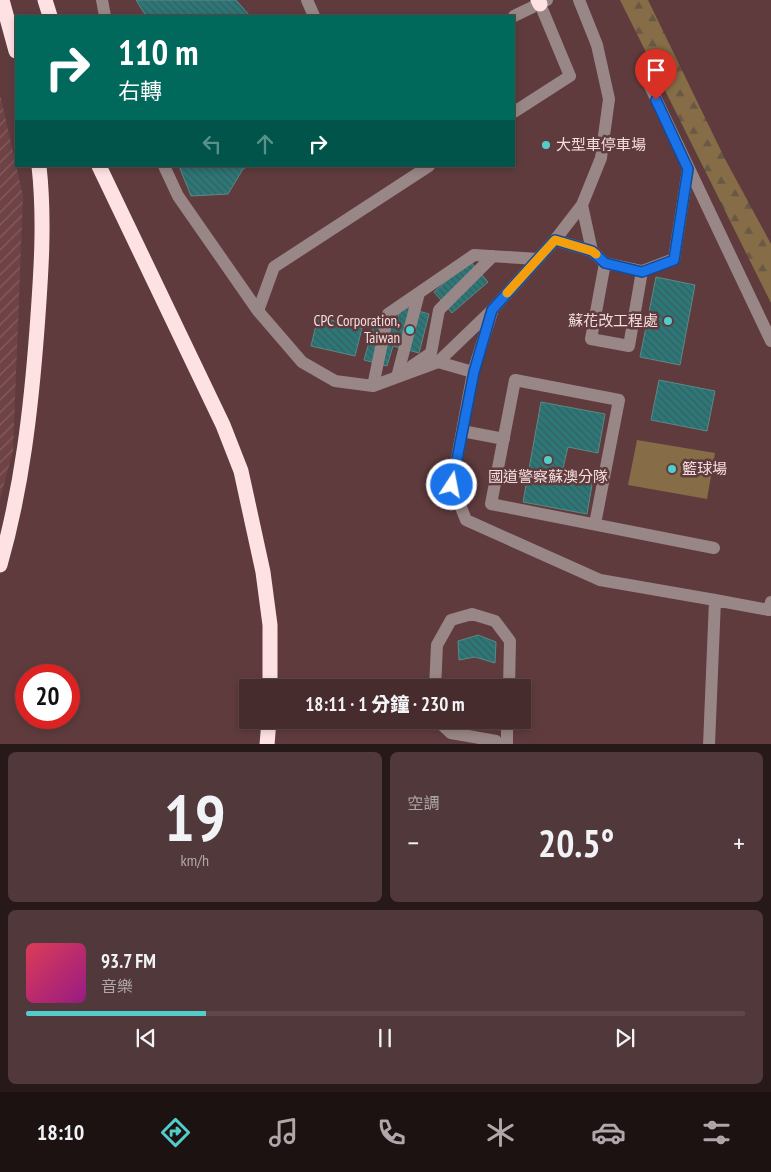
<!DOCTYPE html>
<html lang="zh-TW">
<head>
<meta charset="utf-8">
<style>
	body { margin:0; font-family:"PT Sans Narrow","Noto Sans TC",sans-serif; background:#51383a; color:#f1f3f6; height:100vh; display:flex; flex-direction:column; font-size:19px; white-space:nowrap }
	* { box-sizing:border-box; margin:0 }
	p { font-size:16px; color:#b0a7aa }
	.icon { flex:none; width:28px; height:28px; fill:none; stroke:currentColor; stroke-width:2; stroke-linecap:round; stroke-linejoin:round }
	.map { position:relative; height:744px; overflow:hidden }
	.details { display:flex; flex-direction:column; gap:8px; padding:8px; background:#271819; flex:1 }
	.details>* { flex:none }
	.hud { position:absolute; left:15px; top:15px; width:500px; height:152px; border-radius:0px; box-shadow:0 2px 8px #0003,0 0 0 1px #5f484a; background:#00695c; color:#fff; overflow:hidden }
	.speed { position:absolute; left:15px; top:664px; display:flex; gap:10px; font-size:25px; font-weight:700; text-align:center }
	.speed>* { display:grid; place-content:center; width:65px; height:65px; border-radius:50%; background:#472c2e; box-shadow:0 2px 8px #0003,0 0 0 1px #5f484a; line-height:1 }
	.speed .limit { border:8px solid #d22; background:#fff; color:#111 }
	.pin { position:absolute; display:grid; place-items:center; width:42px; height:42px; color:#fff; margin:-51px -21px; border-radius:50% 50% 50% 0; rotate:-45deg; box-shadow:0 0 5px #0007 }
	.pin .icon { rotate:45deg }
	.me { position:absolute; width:55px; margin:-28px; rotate:11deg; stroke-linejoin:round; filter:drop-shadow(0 0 4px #0008) }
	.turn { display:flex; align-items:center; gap:18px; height:105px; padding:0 20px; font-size:22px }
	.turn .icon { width:65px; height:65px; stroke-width:2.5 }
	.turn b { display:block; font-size:35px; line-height:42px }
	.lanes { display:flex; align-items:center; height:48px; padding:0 20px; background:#0003; justify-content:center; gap:25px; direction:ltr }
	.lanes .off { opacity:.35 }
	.big { font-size:38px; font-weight:800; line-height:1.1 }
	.details .tile { flex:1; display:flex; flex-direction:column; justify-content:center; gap:8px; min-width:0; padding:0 18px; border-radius:8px; background:#51383a }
	.details .dial { align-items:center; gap:0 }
	.dial b { font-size:65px; line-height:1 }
	.song { display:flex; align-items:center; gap:15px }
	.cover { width:60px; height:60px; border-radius:8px; background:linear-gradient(135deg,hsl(350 70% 55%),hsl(310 70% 35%)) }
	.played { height:5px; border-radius:2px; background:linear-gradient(90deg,#52cdcc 25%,#5f484a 25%) }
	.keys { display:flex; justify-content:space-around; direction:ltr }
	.heat { display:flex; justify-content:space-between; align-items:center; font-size:28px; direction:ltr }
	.details .tiles { flex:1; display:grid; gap:8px; grid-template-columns:1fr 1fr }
	.tile:last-child { grid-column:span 2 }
	.trip { position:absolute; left:239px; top:679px; width:292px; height:50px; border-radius:0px; background:#472c2e; box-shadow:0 2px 8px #0003,0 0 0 1px #5f484a; font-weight:800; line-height:50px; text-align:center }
	.menu { display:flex; height:80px; justify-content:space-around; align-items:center; background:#1c1212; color:#b0a7aa }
	.menu .icon { width:35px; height:35px }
	.menu .on { color:#52cdcc }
	.menu b { font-size:22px; color:#f1f3f6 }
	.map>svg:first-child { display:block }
	.industrial { fill:url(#industrial-furrows) }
	.grass { fill:#866c47 }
	.forest { fill:url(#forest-firs) }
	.building { fill:url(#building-back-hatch); stroke:#5a8988 }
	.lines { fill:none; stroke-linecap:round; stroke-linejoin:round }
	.minor { stroke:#998687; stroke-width:12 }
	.highway { stroke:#fee2e3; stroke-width:15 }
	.route-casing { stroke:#114b97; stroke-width:12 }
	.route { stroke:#1a73e8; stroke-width:9 }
	.slow { stroke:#f59e0b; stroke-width:9 }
	.poi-dot { fill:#52cdcc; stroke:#5f3b3d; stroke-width:2 }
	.labels { text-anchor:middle; stroke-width:5; stroke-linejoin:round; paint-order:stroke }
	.poi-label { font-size:15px; fill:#f6dedf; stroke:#5f3b3d; text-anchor:start }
</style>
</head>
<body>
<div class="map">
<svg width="771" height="745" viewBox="0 0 771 745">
	<defs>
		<pattern id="industrial-furrows" width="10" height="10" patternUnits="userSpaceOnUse" patternTransform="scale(1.25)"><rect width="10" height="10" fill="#6f4346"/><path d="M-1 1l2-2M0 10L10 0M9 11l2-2" fill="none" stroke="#845e60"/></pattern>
		<pattern id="forest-firs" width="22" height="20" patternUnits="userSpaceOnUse" patternTransform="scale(1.25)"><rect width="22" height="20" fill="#866c47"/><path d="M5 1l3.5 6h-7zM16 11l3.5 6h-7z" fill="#685845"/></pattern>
		<pattern id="building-back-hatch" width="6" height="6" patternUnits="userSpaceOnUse" patternTransform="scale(1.25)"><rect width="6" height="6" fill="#2c7777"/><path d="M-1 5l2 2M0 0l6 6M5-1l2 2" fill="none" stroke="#3b5d5d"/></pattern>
	</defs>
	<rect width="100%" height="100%" fill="#5f3b3d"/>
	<!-- industrial -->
	<path class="industrial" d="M0 94 23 196 13 451 0 499Z"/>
	<!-- grass -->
	<path class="grass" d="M637 440 715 453 707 499 628 485Z"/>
	<!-- forest -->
	<path class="forest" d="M620 0H648L725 159 771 244V303Z"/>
	<!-- building -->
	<path class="building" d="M136 0H236L250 16H146Z
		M179 166H249L243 169 228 194 191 196Z
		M470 261 488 282 452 313 434 292Z
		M656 277 695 285 680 365 640 357Z
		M401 306 429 314 419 353 393 346 387 366 364 360 375 321 395 327Z
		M318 317 362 328 355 356 311 346Z
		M659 380 715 391 707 431 651 420Z
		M541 402 605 414 598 453 568 447 563 468 594 473 587 514 523 502Z
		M478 635 496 642 495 663 475 657 459 660 458 641Z"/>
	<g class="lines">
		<!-- minor -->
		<path class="minor" d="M102 0 105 16
			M307 0 314 16
			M514 16 547 0
			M648 82 771 341
			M514 112 570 76 540 4
			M164 166 178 196 258 311 302 362 335 381 373 386 438 362 492 310 555 240 582 205 601 158 609 99 597 45 579 0
			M582 205 592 251
			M555 240 592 251 605 263 642 271 674 259 688 169
			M605 263 591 339 629 346 642 271
			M258 311 274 267 429 166
			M492 312 473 372 452 485 466 520 600 580 715 600 709 745
			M438 362 473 372
			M412 366 431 353 439 310 493 256
			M397 377 419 293
			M373 386 388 314 474 255 538 259
			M462 431 504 439
			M595 524 619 400 515 380 491 504 714 548
			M715 600 769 610 771 602
			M435 688 437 645 451 620 472 614 495 621 510 641 509 688
			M437 720 451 733 496 741 499 745
			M507 745V720"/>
		<!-- highway -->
		<path class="highway" d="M2 0 16 51
			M45 0 50 16
			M538 0 540 4
			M99 166 223 425 241 471 263 572 270 625V688
			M0 565C22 488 31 409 37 329 41 275 45 220 39 166
			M267 745 269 720"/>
	</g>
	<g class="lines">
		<defs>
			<path id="route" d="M452 485 474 372 492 310 555 240 592 251 605 263 642 272 674 260 688 169 656 100"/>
		</defs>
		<!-- route casing -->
		<use href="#route" class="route-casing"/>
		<!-- route -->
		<use href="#route" class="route"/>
		<!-- slow -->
		<path class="slow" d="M507 293 555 240 592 251 596 254"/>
	</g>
	<!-- markers -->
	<g class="poi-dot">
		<circle cx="546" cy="145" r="5"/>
		<circle cx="668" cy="321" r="5"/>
		<circle cx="410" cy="330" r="5"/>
		<circle cx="548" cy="460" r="5"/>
		<circle cx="672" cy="469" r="5"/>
	</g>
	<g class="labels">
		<!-- poi labels -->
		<g class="poi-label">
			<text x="556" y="150">大型車停車場</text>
			<text x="400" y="326" text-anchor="end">CPC Corporation,<tspan x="400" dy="17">Taiwan</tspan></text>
			<text x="658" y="326" text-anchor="end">蘇花改工程處</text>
			<text x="682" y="474">籃球場</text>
			<text x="548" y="482" text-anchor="middle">國道警察蘇澳分隊</text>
		</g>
	</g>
</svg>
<div class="speed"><div class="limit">20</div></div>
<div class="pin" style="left:656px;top:100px;background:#d93025"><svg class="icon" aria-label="arrive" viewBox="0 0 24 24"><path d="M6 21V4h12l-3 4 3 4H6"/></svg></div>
<svg class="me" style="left:452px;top:485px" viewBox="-20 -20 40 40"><circle r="17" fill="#1a73e8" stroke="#fff" stroke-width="3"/><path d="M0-11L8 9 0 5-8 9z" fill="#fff"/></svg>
<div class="trip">18:11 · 1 分鐘 · 230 m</div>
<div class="hud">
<div class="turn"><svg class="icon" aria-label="right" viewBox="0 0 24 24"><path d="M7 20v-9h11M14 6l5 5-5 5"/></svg><div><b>110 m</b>右轉</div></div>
<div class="lanes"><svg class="icon off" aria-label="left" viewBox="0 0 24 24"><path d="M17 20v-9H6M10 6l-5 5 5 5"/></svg><svg class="icon off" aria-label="ahead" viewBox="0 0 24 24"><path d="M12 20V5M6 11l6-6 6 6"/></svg><svg class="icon" aria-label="right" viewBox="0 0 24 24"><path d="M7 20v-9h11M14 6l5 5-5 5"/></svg></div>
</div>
</div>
<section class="details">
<div class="tiles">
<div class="tile dial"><b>19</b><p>km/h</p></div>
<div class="tile"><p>空調</p>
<div class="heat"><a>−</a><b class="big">20.5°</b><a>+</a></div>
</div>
<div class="tile">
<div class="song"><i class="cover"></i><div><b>93.7 FM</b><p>音樂</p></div></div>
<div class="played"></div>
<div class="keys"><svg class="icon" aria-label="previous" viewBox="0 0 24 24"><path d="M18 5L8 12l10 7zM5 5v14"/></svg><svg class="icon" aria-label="pause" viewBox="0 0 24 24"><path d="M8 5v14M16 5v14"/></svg><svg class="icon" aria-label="next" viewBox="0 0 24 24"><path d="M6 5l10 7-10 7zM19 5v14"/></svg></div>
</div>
</div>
</section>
<nav class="menu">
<b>18:10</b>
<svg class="icon on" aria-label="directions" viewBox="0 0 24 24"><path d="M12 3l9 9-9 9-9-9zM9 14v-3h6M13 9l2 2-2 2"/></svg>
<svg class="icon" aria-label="music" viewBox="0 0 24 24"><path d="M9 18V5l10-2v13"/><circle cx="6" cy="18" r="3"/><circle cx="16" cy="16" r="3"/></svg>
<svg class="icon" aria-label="phone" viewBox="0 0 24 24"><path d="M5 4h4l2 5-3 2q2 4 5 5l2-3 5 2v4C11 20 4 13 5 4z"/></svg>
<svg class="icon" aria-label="climate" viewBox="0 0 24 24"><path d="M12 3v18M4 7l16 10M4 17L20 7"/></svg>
<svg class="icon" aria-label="car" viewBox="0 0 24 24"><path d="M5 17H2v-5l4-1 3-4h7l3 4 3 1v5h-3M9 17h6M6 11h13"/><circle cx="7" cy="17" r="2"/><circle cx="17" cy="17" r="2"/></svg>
<svg class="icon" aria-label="filters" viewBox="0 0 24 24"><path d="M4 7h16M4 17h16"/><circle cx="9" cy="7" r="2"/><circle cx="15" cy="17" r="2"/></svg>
</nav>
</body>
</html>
